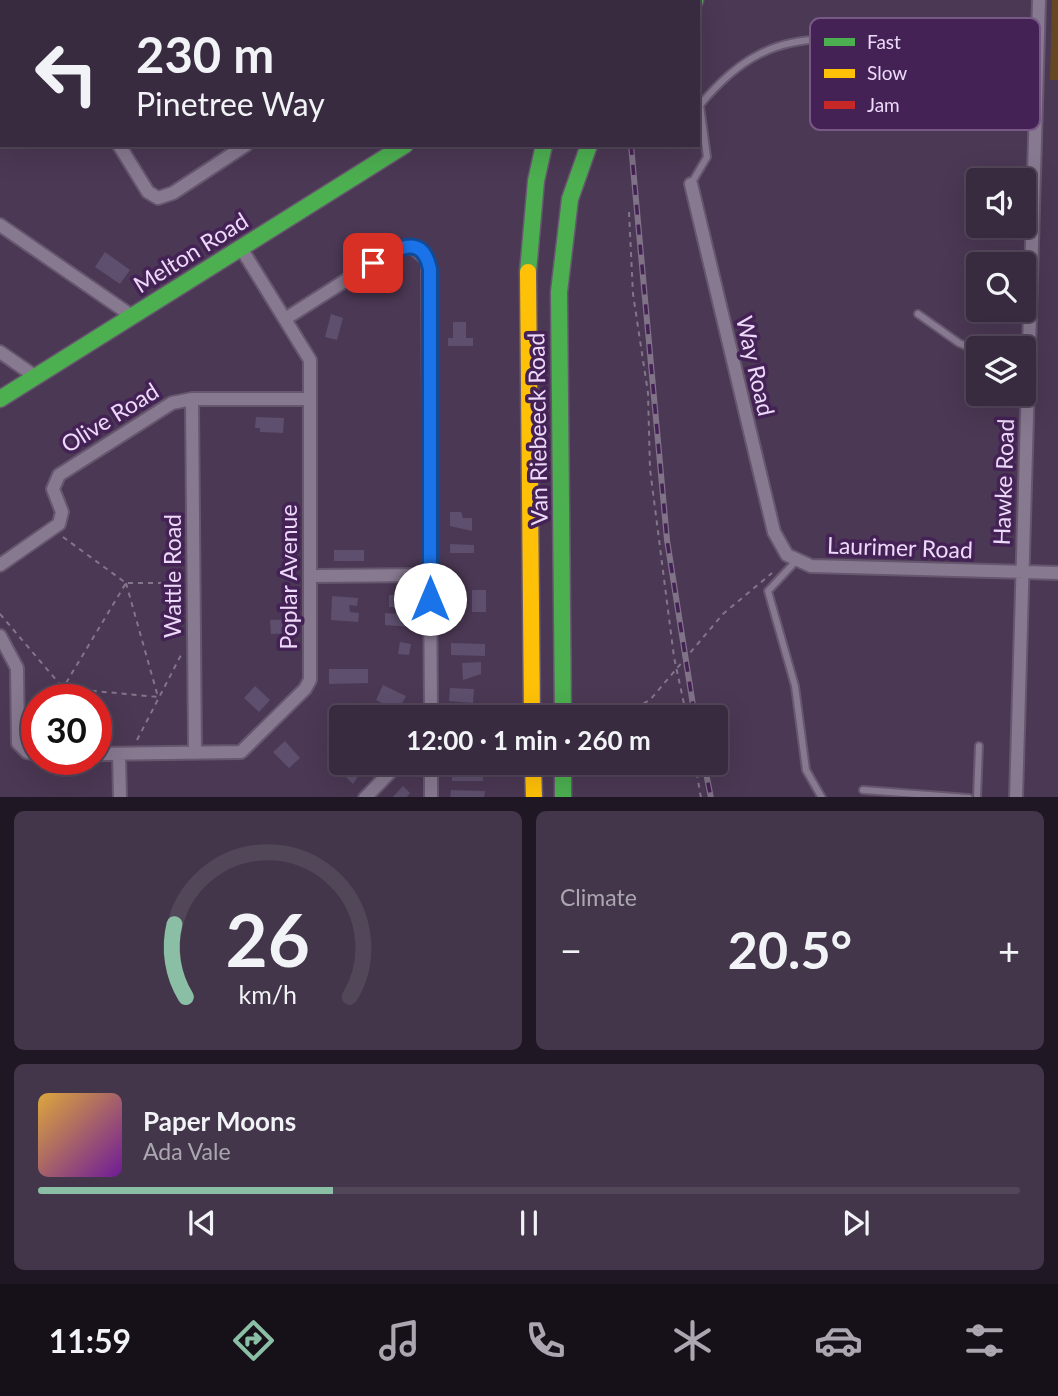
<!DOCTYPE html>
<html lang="en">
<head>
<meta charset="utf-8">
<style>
	body { margin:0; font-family:Lato,sans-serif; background:#43364a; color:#f1f3f6; height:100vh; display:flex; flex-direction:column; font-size:26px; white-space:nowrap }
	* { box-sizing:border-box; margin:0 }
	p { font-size:23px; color:#aba7b0 }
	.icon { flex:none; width:38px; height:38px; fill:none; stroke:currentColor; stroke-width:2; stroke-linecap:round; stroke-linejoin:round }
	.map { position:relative; height:797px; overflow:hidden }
	.side { display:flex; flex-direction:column; gap:14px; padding:14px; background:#1f1723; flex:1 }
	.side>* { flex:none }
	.hud { position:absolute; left:0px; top:0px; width:700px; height:147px; box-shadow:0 7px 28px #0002,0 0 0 2px #524659; background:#382a3f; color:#f1f3f6; overflow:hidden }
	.buttons { position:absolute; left:966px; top:168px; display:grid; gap:14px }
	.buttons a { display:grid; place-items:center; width:70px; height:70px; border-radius:7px; background:#382a3f; box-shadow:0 7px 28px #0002,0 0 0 2px #524659; font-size:35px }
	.speed { position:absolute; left:21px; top:684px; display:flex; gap:14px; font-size:35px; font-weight:700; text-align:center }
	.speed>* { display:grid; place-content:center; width:91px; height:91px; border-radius:50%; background:#382a3f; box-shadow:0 7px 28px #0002,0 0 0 2px #524659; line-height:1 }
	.speed .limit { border:10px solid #d22; background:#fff; color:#111 }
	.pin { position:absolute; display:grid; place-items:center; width:60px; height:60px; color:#fff; margin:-30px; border-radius:14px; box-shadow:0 4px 10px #0006 }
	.me { position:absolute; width:77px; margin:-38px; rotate:0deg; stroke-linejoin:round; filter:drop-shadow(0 0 5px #0008) }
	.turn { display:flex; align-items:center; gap:24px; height:147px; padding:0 21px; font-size:32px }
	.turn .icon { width:91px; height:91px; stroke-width:2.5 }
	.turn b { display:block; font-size:49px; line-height:60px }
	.big { font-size:52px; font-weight:700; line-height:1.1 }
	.side .tile { flex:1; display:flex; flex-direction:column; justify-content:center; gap:10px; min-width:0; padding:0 24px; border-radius:10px; background:#43364a }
	.side .dial { align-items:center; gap:0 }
	.dial svg { height:182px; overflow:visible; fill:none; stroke:#524659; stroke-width:7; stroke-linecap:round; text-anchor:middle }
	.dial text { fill:#f1f3f6; stroke:none }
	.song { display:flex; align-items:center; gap:21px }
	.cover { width:84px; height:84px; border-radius:10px; background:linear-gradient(135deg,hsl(40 70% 55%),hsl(280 70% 35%)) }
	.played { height:7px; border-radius:4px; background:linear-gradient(90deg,#8abfa5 30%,#524659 30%) }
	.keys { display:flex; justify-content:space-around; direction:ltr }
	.heat { display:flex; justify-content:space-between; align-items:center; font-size:38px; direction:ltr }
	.side .tiles { flex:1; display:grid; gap:14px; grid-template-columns:1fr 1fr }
	.tile:last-child { grid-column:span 2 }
	.trip { position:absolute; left:329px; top:705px; width:399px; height:70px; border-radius:7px; background:#382a3f; box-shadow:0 7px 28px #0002,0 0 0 2px #524659; font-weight:700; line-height:70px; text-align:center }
	.dock { display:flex; height:112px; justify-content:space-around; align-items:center; background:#161119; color:#aba7b0 }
	.dock .icon { width:49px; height:49px }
	.dock .on { color:#8abfa5 }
	.dock b { font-size:32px; color:#f1f3f6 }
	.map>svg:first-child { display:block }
	.green { fill:#654721 }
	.building { fill:#5d4f6d }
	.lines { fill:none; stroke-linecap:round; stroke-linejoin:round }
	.lane-casing { stroke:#66566e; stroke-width:10 }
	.street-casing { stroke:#66566e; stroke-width:16 }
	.fast-casing { stroke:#66566e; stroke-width:19 }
	.slow-casing { stroke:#66566e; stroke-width:19 }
	.jam-casing { stroke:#66566e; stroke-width:19 }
	.path { stroke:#83758a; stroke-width:2; stroke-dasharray:5 5; stroke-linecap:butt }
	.lane { stroke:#877990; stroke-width:6 }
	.street { stroke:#877990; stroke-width:12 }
	.fast { stroke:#4caf50; stroke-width:16 }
	.slow { stroke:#ffc107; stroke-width:16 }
	.jam { stroke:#c62828; stroke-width:16 }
	.rail-casing { stroke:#807287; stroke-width:6 }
	.rail { stroke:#425; stroke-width:3.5; stroke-dasharray:10; stroke-linecap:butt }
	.route-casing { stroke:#114b97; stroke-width:18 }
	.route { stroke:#1a73e8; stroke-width:12 }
	.labels { text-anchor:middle; stroke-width:7; stroke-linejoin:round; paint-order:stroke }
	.street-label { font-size:23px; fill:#edd9f9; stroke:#425 }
	.key { fill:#425; stroke:#775986; stroke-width:2 }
	.key-label { font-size:19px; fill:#edd9f9 }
</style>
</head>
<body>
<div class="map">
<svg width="1058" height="798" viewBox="0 0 1058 798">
	<rect width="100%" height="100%" fill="#4b3854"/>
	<!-- green -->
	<path class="green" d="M1052 0H1058V80H1050Z"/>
	<!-- building -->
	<path class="building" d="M105 252 130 270 120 284 95 267Z
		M331 314 343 318 337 340 325 337Z
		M453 322H466V338H473V346H448V338H453Z
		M256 417 284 418 283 433 260 432V428H255Z
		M450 512H461L463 518H472V531L450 526Z
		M450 544 474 545V553H450Z
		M334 550H364V561H334Z
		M472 590H486V612H472Z
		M389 595H410V607H389Z
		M332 596 358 598 357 606 349 605 350 612 359 613 358 622 331 620Z
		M385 613 412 615 411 627 385 625Z
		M293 619V633L271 634 270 620Z
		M400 642 411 644 409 655 398 654Z
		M451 643 485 644V656L451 655Z
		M481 662V674L463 680 462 663Z
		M329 669H368V683L329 684Z
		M383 685 406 696 398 711 376 700Z
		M255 686 270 700 259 712 244 698Z
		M450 688 474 689 473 703 449 701Z
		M454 708H471L472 718H454Z
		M285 741 300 758 289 768 273 752Z
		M341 751V763H360L364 767 353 784 345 776 349 771 341 764 336 767 331 762Z
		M483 766V781H452V770H475V767Z
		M403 786 410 793 406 798H392Z
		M451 790 485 791 484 798H450Z"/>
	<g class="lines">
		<defs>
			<path id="lane" d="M0 79 2 82
				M691 184 707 157 700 105C737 60 776 36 837 40 846 41 853 49 862 49 883 49 905 43 926 42 963 41 1001 42 1038 46
				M918 314 959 343 978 351
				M795 562 768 591 795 686 806 770 822 798
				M863 790 969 798
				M977 798 979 746"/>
			<path id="street" d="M54 2 57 0
				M229 2 230 0
				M406 2 407 0
				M0 35 2 34
				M119 145 148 192 158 198 173 193 246 145
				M691 184 774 532 787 555 811 566 1058 573
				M0 225 132 316
				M285 319 395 249 413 247 428 261 431 718
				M0 352 36 377
				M192 399 195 753
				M0 565 59 524 62 512 53 489 59 475 172 403 192 399H310
				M310 576 430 575
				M0 636 17 668 18 743 27 752 37 754
				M96 754 241 752 305 689 310 680V360L241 248
				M119 754 120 798
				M431 763V798
				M365 798 399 763
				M1016 798 1039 0"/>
			<path id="fast" d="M694 2 695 0
				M528 272 536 181 544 145
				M0 399 405 145
				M563 718 559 292 570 199 589 145
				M563 763V798"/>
			<path id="slow" d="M504 2 505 0
				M528 272 532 718
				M533 763 534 798"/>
			<path id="jam" d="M608 2 609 0"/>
		</defs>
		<!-- lane casing -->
		<use href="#lane" class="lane-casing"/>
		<!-- street casing -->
		<use href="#street" class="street-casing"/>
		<!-- fast casing -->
		<use href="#fast" class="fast-casing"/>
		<!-- slow casing -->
		<use href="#slow" class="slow-casing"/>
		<!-- jam casing -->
		<use href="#jam" class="jam-casing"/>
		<!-- path -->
		<path class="path" d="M193 0 200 2
			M629 212 633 294 648 393 650 469 674 657 687 718
			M63 537 126 583H183
			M126 583 158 697 63 688Z
			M0 614 63 688 69 700
			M617 718 650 700 723 614 772 573
			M137 740 181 655
			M695 763 701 798"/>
		<!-- lane -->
		<use href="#lane" class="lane"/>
		<!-- street -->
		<use href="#street" class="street"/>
		<!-- fast -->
		<use href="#fast" class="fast"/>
		<!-- slow -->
		<use href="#slow" class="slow"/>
		<!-- jam -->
		<use href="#jam" class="jam"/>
		<defs>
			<path id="rail" d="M626 0V2
				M631 145 667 540 695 718
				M704 763 711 798"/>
		</defs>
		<!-- rail casing -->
		<use href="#rail" class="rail-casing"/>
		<!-- rail -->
		<use href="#rail" class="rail"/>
	</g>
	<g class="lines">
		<defs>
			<path id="route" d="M373 263C394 250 422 231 430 269V599"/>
		</defs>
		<!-- route casing -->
		<use href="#route" class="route-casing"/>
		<!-- route -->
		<use href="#route" class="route"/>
	</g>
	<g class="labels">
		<!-- street labels -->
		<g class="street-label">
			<text transform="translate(191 253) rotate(-32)" y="8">Melton Road</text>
			<text transform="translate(755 366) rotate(77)" y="8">Way Road</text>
			<text transform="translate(110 418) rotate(-32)" y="8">Olive Road</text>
			<text transform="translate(538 429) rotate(-91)" y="8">Van Riebeeck Road</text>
			<text transform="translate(1004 482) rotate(-88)" y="8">Hawke Road</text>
			<text transform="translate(900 548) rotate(2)" y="8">Laurimer Road</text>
			<text transform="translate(173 576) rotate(-90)" y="8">Wattle Road</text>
			<text transform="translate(289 577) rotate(-90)" y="8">Poplar Avenue</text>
		</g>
	</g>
	<!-- legend -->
	<rect x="810" y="18" width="230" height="112" rx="10" class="key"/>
	<rect x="824" y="38" width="31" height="8" fill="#4caf50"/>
	<rect x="824" y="69" width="31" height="9" fill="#ffc107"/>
	<rect x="824" y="101" width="31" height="8" fill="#c62828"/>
	<g class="key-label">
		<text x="867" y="49">Fast</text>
		<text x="867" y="80">Slow</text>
		<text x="867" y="112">Jam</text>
	</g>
</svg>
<div class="buttons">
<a><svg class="icon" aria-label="sound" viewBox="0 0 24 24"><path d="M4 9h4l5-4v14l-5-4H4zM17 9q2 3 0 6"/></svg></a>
<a><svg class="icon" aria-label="search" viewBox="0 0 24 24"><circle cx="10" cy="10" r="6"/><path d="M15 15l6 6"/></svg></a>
<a><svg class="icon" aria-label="layers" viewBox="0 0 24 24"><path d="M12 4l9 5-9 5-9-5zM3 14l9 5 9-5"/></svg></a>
</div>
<div class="speed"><div class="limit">30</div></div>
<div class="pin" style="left:373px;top:263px;background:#d93025"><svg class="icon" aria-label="arrive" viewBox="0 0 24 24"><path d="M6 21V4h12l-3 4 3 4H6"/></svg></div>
<svg class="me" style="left:430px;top:599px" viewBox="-20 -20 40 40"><circle r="19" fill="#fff"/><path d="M0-13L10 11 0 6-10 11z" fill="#1a73e8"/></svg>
<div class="trip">12:00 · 1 min · 260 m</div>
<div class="hud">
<div class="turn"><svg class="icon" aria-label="left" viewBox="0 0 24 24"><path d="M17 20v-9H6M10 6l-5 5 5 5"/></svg><div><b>230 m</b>Pinetree Way</div></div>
</div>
</div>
<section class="side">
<div class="tiles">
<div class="tile dial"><svg viewBox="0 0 100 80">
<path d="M14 69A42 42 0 1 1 86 69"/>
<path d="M14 69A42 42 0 0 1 9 37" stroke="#8abfa5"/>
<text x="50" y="56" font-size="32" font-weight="700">26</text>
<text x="50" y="72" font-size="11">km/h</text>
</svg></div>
<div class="tile"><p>Climate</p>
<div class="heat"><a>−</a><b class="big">20.5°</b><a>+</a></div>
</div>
<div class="tile">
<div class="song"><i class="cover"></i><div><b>Paper Moons</b><p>Ada Vale</p></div></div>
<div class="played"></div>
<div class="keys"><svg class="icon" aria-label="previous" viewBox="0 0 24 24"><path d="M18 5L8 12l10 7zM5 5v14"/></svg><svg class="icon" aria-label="pause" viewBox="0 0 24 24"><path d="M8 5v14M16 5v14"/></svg><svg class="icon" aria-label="next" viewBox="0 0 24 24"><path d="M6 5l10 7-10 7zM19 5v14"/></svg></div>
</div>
</div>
</section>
<nav class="dock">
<b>11:59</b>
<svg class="icon on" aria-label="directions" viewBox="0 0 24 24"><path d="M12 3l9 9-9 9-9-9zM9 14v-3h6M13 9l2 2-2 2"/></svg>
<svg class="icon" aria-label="music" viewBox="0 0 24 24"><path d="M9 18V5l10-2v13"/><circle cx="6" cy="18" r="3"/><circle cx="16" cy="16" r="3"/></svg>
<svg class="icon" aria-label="phone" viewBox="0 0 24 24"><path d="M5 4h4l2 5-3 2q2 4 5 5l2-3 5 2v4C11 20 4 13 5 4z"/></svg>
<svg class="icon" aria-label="climate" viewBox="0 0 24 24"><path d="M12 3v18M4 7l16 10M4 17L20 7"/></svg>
<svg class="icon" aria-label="car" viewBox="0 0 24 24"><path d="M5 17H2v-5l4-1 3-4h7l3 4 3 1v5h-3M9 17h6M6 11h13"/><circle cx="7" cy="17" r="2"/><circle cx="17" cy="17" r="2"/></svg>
<svg class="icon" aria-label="filters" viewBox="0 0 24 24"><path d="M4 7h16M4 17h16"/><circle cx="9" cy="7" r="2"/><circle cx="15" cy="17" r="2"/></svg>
</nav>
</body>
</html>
